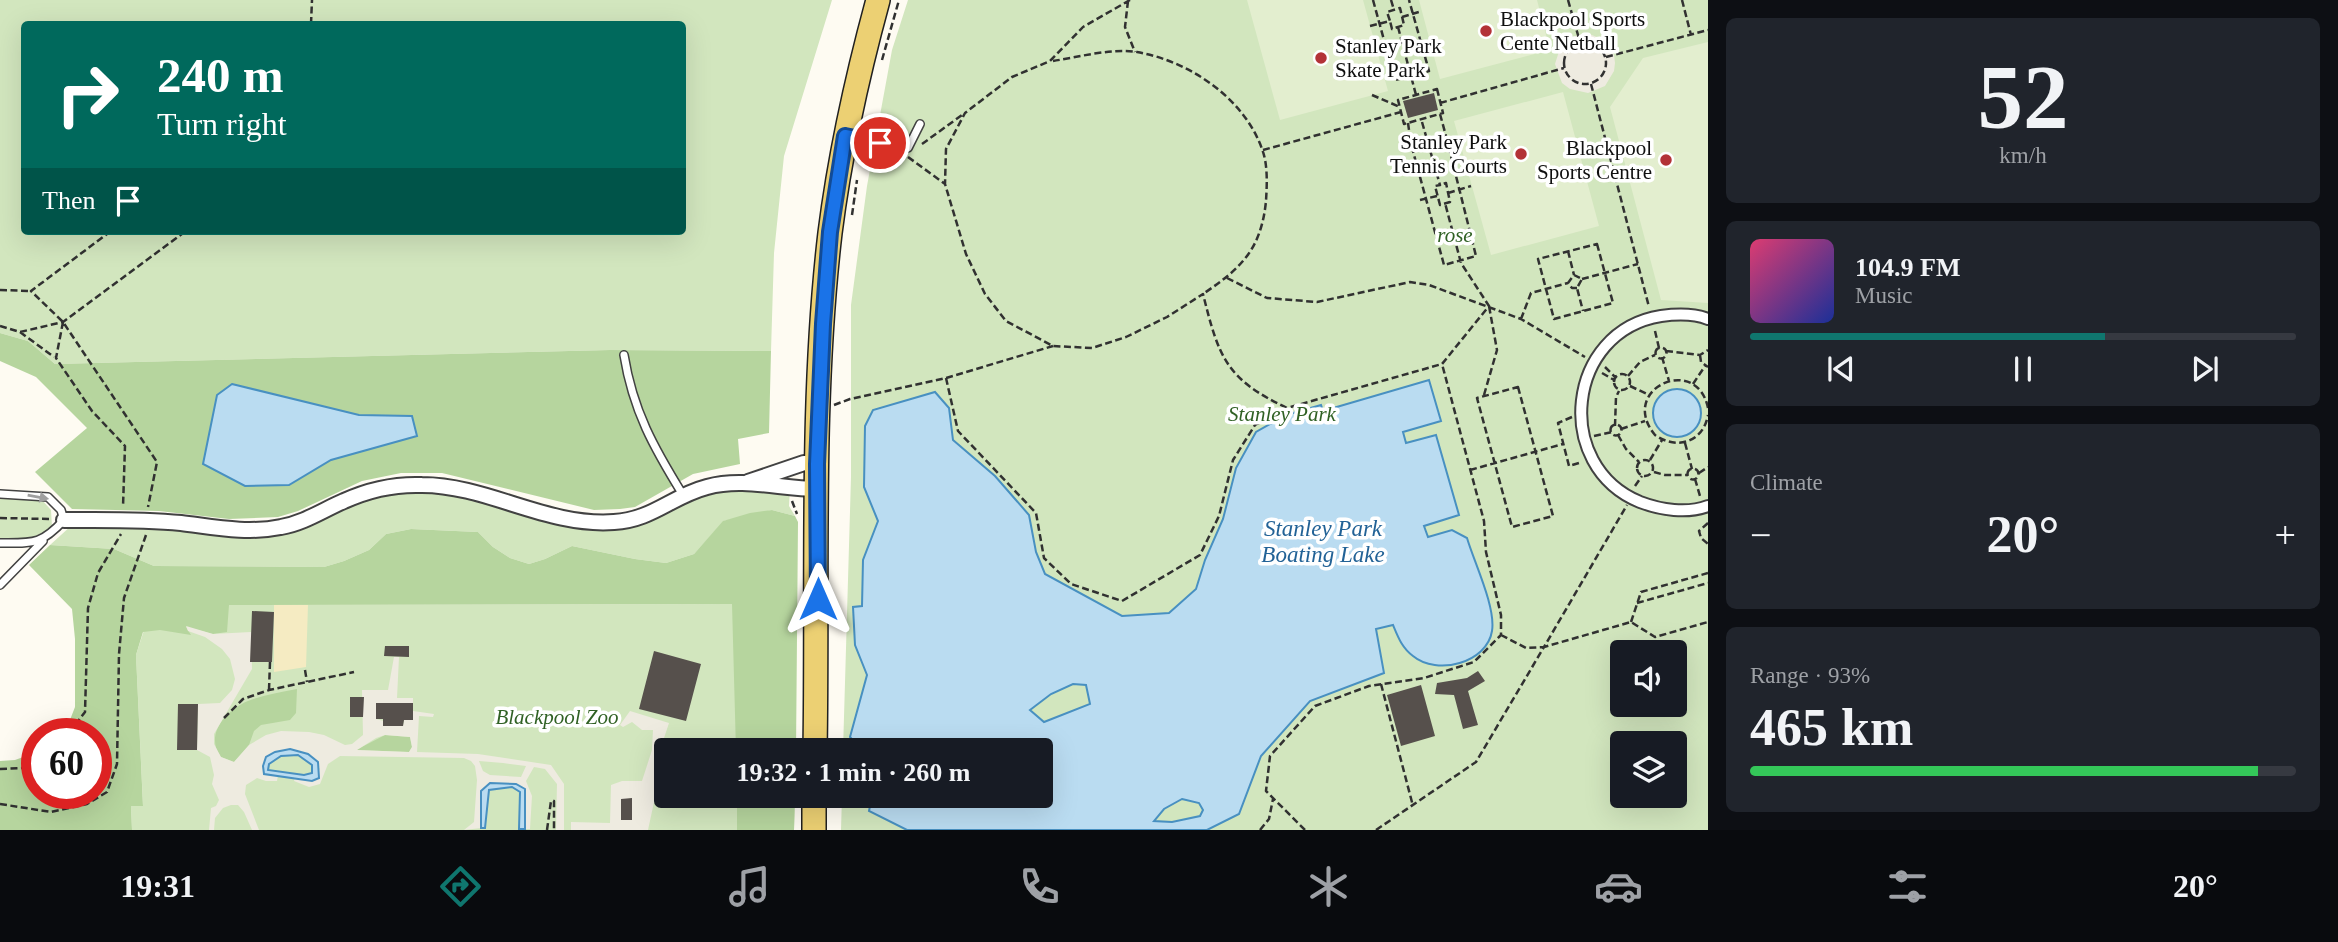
<!DOCTYPE html>
<html lang="en">
<head>
<meta charset="utf-8">
<style>
	body { margin:0; font-family:"Times New Roman",serif; background:#20242c; color:#f1f3f6; height:100vh; display:flex; flex-direction:column; font-size:26px; white-space:nowrap }
	* { box-sizing:border-box; margin:0 }
	p { font-size:23px; color:#9ea1a6 }
	.icon { flex:none; width:38px; height:38px; fill:none; stroke:currentColor; stroke-width:2; stroke-linecap:round; stroke-linejoin:round }
	.map { position:relative; flex:1; overflow:hidden }
	.drawer { display:flex; flex-direction:column; gap:18px; padding:18px; background:#0d0f14; width:630px }
	.drawer>* { flex:none }
	.banner { position:absolute; left:21px; top:21px; width:665px; height:214px; border-radius:7px; box-shadow:0 7px 28px #0002; background:#00695c; color:#fff; overflow:hidden }
	.fabs { position:absolute; left:1610px; top:640px; display:grid; gap:14px }
	.fabs a { display:grid; place-items:center; width:77px; height:77px; border-radius:7px; background:#171b24; box-shadow:0 7px 28px #0002; font-size:35px }
	.speed { position:absolute; left:21px; top:718px; display:flex; gap:14px; font-size:35px; font-weight:700; text-align:center }
	.speed>* { display:grid; place-content:center; width:91px; height:91px; border-radius:50%; background:#171b24; box-shadow:0 7px 28px #0002; line-height:1 }
	.speed .limit { border:10px solid #d22; background:#fff; color:#111 }
	.pin { position:absolute; display:grid; place-items:center; width:60px; height:60px; color:#fff; margin:-30px; border:4px solid #fff; border-radius:50%; box-shadow:0 2px 7px #0007 }
	.me { position:absolute; width:77px; margin:-38px; rotate:0deg; stroke-linejoin:round; filter:drop-shadow(0 0 5px #0008) }
	.turn { display:flex; align-items:center; gap:24px; height:147px; padding:0 21px; font-size:32px }
	.turn .icon { width:91px; height:91px; stroke-width:2.5 }
	.turn b { display:block; font-size:49px; line-height:60px }
	.then { display:flex; align-items:center; height:66px; padding:0 21px; background:#0003; gap:14px; font-size:26px }
	.big { font-size:52px; font-weight:700; line-height:1.1 }
	.drawer .tile { flex:1; display:flex; flex-direction:column; justify-content:center; gap:10px; min-width:0; padding:0 24px; border-radius:10px; background:#20242c }
	.drawer .dial { align-items:center; gap:0 }
	.dial b { font-size:91px; line-height:1 }
	.song { display:flex; align-items:center; gap:21px }
	.cover { width:84px; height:84px; border-radius:10px; background:linear-gradient(135deg,hsl(340 70% 55%),hsl(230 70% 35%)) }
	.played { height:7px; border-radius:4px; background:linear-gradient(90deg,#0f766e 65%,#363941 65%) }
	.keys { display:flex; justify-content:space-around; direction:ltr }
	.heat { display:flex; justify-content:space-between; align-items:center; font-size:38px; direction:ltr }
	.charge { height:10px; border-radius:5px; background:linear-gradient(90deg,#34c759 93%,#363941 0) }
	.trip { position:absolute; left:654px; top:738px; width:399px; height:70px; border-radius:7px; background:#171b24; box-shadow:0 7px 28px #0002; font-weight:700; line-height:70px; text-align:center }
	.tabs { display:flex; height:112px; justify-content:space-around; align-items:center; background:#090b0e; color:#9ea1a6 }
	.tabs .icon { width:49px; height:49px }
	.tabs .current { color:#0f766e }
	.tabs b { font-size:32px; color:#f1f3f6 }
	main { display:flex; flex:1; min-height:0 }
	.map>svg:first-child { display:block }
	.green { fill:#d2e6be; fill-rule:evenodd }
	.forest { fill:#b6d59e }
	.sand { fill:#f5ebc2 }
	.pitch { fill:#e3eecf }
	.plaza { fill:#eeebe0; fill-rule:evenodd }
	.water { fill:#badcf1; stroke:#4890c1; stroke-width:2; fill-rule:evenodd }
	.building { fill:#56504c }
	.lines { fill:none; stroke-linecap:round; stroke-linejoin:round }
	.service-casing { stroke:#424242; stroke-width:10 }
	.pedestrian-casing { stroke:#424242; stroke-width:14 }
	.minor-casing { stroke:#424242; stroke-width:18 }
	.primary-casing { stroke:#202020; stroke-width:26 }
	.path { stroke:#313131; stroke-width:2.5; stroke-dasharray:7 3.5; stroke-linecap:butt }
	.service { stroke:#fff; stroke-width:7 }
	.pedestrian { stroke:#fff; stroke-width:10 }
	.minor { stroke:#fff; stroke-width:14 }
	.primary { stroke:#ecd073; stroke-width:23 }
	.oneway { fill:#9f9f9f }
	.route-casing { stroke:#114b97; stroke-width:18 }
	.route { stroke:#1a73e8; stroke-width:12 }
	.poi-dot { fill:#b33237; stroke:#fff; stroke-width:2.5 }
	.labels { text-anchor:middle; stroke-width:7; stroke-linejoin:round; paint-order:stroke }
	.poi-label { font-size:21px; fill:#0f0f0f; stroke:#fff; text-anchor:start }
	.park-label { font-size:21px; font-style:italic; fill:#306124; stroke:#fff }
	.water-label { font-size:23px; font-style:italic; fill:#226296; stroke:#fff }
</style>
</head>
<body>
<main>
<div class="map">
<svg width="1708" height="830" viewBox="0 0 1708 830">
	<rect width="100%" height="100%" fill="#fefbf2"/>
	<!-- green -->
	<path class="green" d="M0 0H832L784 156 774 253 771 351 610 350 55 364 28 341 0 333ZM24 24H682V231H24Z
		M908 0H1708V830H841L842 796H1041V751H843L851 477V305L867 186 892 50ZM1622 653H1675V705H1622ZM1622 744H1675V796H1622Z
		M420 485 611 522 709 486 790 487 789 506 795 516 772 510 724 521 694 554 666 563 635 559 572 546 545 559 529 564 510 558 493 547 478 532 411 529 386 534 369 550 344 561 324 567 154 566 114 549 50 545 72 525 261 530 345 500Z
		M0 499H41L51 510 52 527 41 538H0Z
		M741 596 796 751H667V796H795L794 830H132L131 806 143 805 136 655 152 605 732 604Z"/>
	<!-- forest -->
	<path class="forest" d="M0 333 28 341 55 364 610 350 771 351 769 433 738 439 740 464 693 474 635 507 620 509 594 510 442 473H401L362 481 298 511 278 517 229 519 159 511 72 509 35 472 87 428 36 377 0 361Z
		M772 510 795 516 798 522 796 751H736L732 604 229 605 227 632 213 634 186 627 191 635 160 630 143 632 136 655 143 806H131L132 830H0V761L15 760 37 752V793H96V733H60L68 725 75 707V639L72 609 29 565 50 545 114 549 154 566 324 567 344 561 369 550 386 534 411 529 478 532 493 547 510 558 529 564 545 559 572 546 635 559 666 563 694 554 723 521 750 513Z
		M297 689 296 713 290 720 261 725 254 731 249 745 234 762 221 757C204 735 226 710 248 701 263 695 281 692 297 689Z
		M385 735 410 737 412 747 409 752 356 750Z
		M737 796H795L794 830H737Z"/>
	<!-- sand -->
	<path class="sand" d="M274 605H308L306 667 274 672Z"/>
	<!-- pitch -->
	<path class="pitch" d="M1247 0H1363L1388 91 1280 120Z
		M1419 0H1537L1550 50 1440 79Z
		M1708 42V303L1661 300 1610 107 1643 58Z
		M1563 92 1599 226 1491 255 1454 121Z"/>
	<!-- plaza -->
	<path class="plaza" d="M1587 33 1604 40 1614 55 1615 63 1614 71 1605 86 1588 93 1570 89 1562 83 1555 64 1561 45 1568 38Z
		M186 626 213 634 251 632 252 669 214 734V744L221 757 234 762 249 745 266 735 281 731 309 732 324 735 345 745 352 744 363 735 362 690H388L394 657H399L397 698H413V703H377L376 719 403 726 404 720H413V711L434 714 433 717 419 716 417 752 478 754 551 765 564 784V830H556L557 784 545 769 534 767 526 781 532 796 530 829H525L526 793 516 784 490 783 481 791V828L464 830 474 822 477 780 475 766 471 761 464 758 340 756 328 764 320 784 309 787 294 781 295 777 301 778 320 769 290 749 266 757 267 775H278L277 781H266L257 778 246 785 245 794 259 830H252L244 812 238 805H231L223 808 215 818 214 830H209L211 808 216 806 219 800 212 784 214 775 210 757 197 750 198 704 220 703 232 690 235 679 230 659 222 649 205 637 188 631ZM385 735 410 737 412 747 409 752 357 750 376 738ZM479 761 503 763 526 766 521 777 490 775 483 771Z
		M630 711 669 723 656 762 662 765 648 830H571V822L610 823 611 785 622 781H642L652 750 653 730H642L632 722 623 727 620 725Z"/>
	<!-- water -->
	<path class="water" d="M1429 380 1441 421 1403 432 1406 443 1436 435 1459 515 1424 526 1428 537 1452 530 1467 538C1474 562 1496 607 1492 631 1487 663 1437 676 1413 656 1402 648 1398 637 1393 625L1376 629 1384 673 1310 701 1261 756 1239 814 1207 830H907L869 811 872 796H1041V751H862L850 737 867 675 855 645 853 607 862 606 863 560 878 521 864 487 865 426 873 410 935 392 949 408 953 440 995 476 1029 515 1036 552 1045 574 1122 616 1169 613 1196 589 1205 560 1223 519 1236 468 1256 432 1286 415 1321 405 1323 411ZM1073 684 1086 685 1090 704 1044 722 1030 710 1051 694ZM1182 799 1199 803 1203 810 1200 816 1172 822 1154 821 1164 809Z
		M232 384 359 415 412 416 417 436 331 460 289 485 245 486 203 464 217 395Z
		M1653 413a24 24 0 1 1 48 0a24 24 0 1 1-48 0Z
		M290 749 308 754 318 762 319 778 312 781 264 774 263 766 266 757 275 752ZM298 755 312 765V773L304 775 268 770 269 764 281 756Z
		M490 783 516 784 525 789V829H519L520 792 512 787 489 790 485 828H481V791Z"/>
	<!-- building -->
	<path class="building" d="M1434 93 1438 110 1408 118 1403 101Z
		M252 611 274 612 272 662H250Z
		M385 646H409V657L384 656Z
		M654 651 701 664 686 721 639 709Z
		M1478 671 1485 681 1468 691 1478 725 1463 729 1454 695 1435 694 1437 683 1467 678Z
		M1421 685 1435 736 1401 746 1387 695Z
		M350 697H364L363 717H350Z
		M376 703H413V720H404L403 726H383V719H376Z
		M178 704H198L197 750H177Z
		M632 798V820H621V799Z"/>
	<g class="lines">
		<defs>
			<path id="service" d="M849 137 908 148 920 124
				M624 355C633 411 654 448 683 495
				M0 494 48 497 61 510 64 520C41 545 33 543 0 543
				M0 585 43 541"/>
			<path id="pedestrian" d="M1708 319C1693 313 1676 314 1661 316 1566 331 1552 466 1640 502 1661 510 1687 514 1708 506"/>
			<path id="minor" d="M748 482 804 463 817 464
				M64 520C102 520 142 519 181 523 214 527 247 534 281 527 304 523 323 510 344 501 368 490 395 484 422 485 487 485 547 527 614 522 652 520 672 496 707 487 743 477 781 489 817 489"/>
			<path id="primary" d="M815 751C818 579 810 404 830 233 840 154 857 77 878 0
				M814 830V796"/>
		</defs>
		<!-- service casing -->
		<use href="#service" class="service-casing"/>
		<!-- pedestrian casing -->
		<use href="#pedestrian" class="pedestrian-casing"/>
		<!-- minor casing -->
		<use href="#minor" class="minor-casing"/>
		<!-- primary casing -->
		<use href="#primary" class="primary-casing"/>
		<!-- path -->
		<path class="path" d="M1130 0 1083 27 1050 61 1012 77 965 113 946 149 945 184 966 254 985 294 1006 321 1053 346 1092 348 1126 337 1167 317 1203 294C1219 358 1226 379 1287 408
			M1373 0 1395 80 1429 71 1409 0
			M1391 0 1394 10
			M1568 0 1580 42
			M1682 0 1691 35
			M1128 1 1125 27 1135 52
			M1402 17 1422 11
			M311 24 312 0
			M1370 26 1390 21 1387 12 1400 8 1404 25 1392 29 1390 21
			M1398 27 1416 95
			M1564 63a21 21 0 1 1 42 0a21 21 0 1 1-42 0Z
			M1606 57 1708 30
			M882 60 899 0
			M1053 61C1079 57 1111 48 1137 52 1189 61 1244 98 1262 149 1268 164 1267 185 1266 201 1264 221 1259 240 1247 256 1235 272 1219 283 1203 294
			M1591 84 1649 307
			M1437 89 1443 113 1404 124 1398 100Z
			M1372 95 1400 107
			M1440 103 1564 68
			M1440 114 1446 136
			M1422 122 1440 185 1435 186 1440 205 1450 202 1446 183 1440 185
			M1408 123 1411 144
			M1446 136 1476 256 1444 265 1411 144Z
			M922 144 962 115
			M1263 150 1401 112
			M908 157 945 184
			M1448 193 1471 186
			M1420 200 1437 196
			M852 215 857 180
			M111 231 31 291 63 322 157 462 148 507
			M1597 244 1613 303 1554 319 1538 259Z
			M1568 251 1574 275
			M1227 278 1267 298 1317 302 1410 282 1429 285 1521 319 1585 357
			M1582 279 1638 264
			M1577 288H1572L1568 283 1574 275 1582 279 1577 288 1583 311
			M0 290 31 291
			M1521 319 1531 293 1568 283
			M63 322 56 358 92 411 125 446 123 507
			M0 326 20 332 63 322 186 231
			M1655 331 1659 348
			M20 332 54 357
			M1655.5 353a5.5 5.5 0 1 1 11 0a5.5 5.5 0 1 1-11 0Z
			M1666 351 1700 355 1708 350
			M1700 355 1701 362 1708 367
			M1662 357 1669 381
			M1605 367 1615 377
			M1602 373 1614 380
			M1614 382a8 8 0 1 1 16 0a8 8 0 1 1-16 0Z
			M1628 376 1640 362 1655 355
			M946 378 958 431 1036 513 1044 558 1071 584 1122 601 1200 555 1219 516 1233 460 1255 425 1287 408 1442 364 1489 306 1461 263 1445 203
			M1693 384 1705 366
			M1630 386 1649 395
			M1518 387 1553 516 1512 527 1477 398Z
			M1484 395 1497 350 1489 306
			M834 405 850 399 946 378 1053 346
			M1708 408C1697 353 1617 389 1655 435 1676 450 1703 443 1708 415
			M1572 417 1558 423 1569 466 1582 462
			M1610.5 430a5.5 5.5 0 1 1 11 0a5.5 5.5 0 1 1-11 0Z
			M1615 426 1616 397 1619 391
			M1621 429 1645 421
			M1618 435 1626 449 1639 462
			M1594 436 1612 432
			M1685 443 1692 469
			M1637 468a8 8 0 1 1 16 0a8 8 0 1 1-16 0Z
			M1650 460 1662 440
			M1687.5 474a5.5 5.5 0 1 1 11 0a5.5 5.5 0 1 1-11 0Z
			M1470 470 1563 444
			M1654 472 1665 475H1688
			M1699 473 1708 467
			M1695 479 1700 496
			M1635 486 1642 476
			M792 501 797 514
			M0 518 50 519
			M1708 523 1699 531 1701 538 1708 544
			M1637 603 1708 583
			M1631 622 1641 592 1708 573
			M1501 635 1526 648 1544 647 1627 505
			M305 670 307 682
			M1381 684 1413 806
			M269 690 270 662
			M224 718 243 699 269 690 354 672
			M69 733 85 712 88 608 98 573 121 534
			M0 769 23 768 37 760
			M0 804 51 812 87 804 107 792 117 764 119 654 124 598 146 535
			M547 830 551 801H554V830
			M1260 830 1269 819 1273 799
			M1305 830 1266 791 1270 756 1315 706 1369 686 1424 678 1474 662 1501 635V615L1486 552 1484 521 1442 364
			M1376 830 1476 762 1544 647 1631 622 1655 637 1708 622"/>
		<!-- service -->
		<use href="#service" class="service"/>
		<!-- pedestrian -->
		<use href="#pedestrian" class="pedestrian"/>
		<!-- minor -->
		<use href="#minor" class="minor"/>
		<!-- primary -->
		<use href="#primary" class="primary"/>
	</g>
	<!-- one-way arrows -->
	<defs><path id="oneway-solid" d="M-6-.8H1V-3.2L6.5 0L1 3.2V.8H-6Z" transform="scale(1.75)"/></defs>
	<use class="oneway" href="#oneway-solid" transform="translate(38 497) rotate(10)"/>
	<g class="lines">
		<defs>
			<path id="route" d="M818 599 817 464 823 324 830 232 845 136 880 143"/>
		</defs>
		<!-- route casing -->
		<use href="#route" class="route-casing"/>
		<!-- route -->
		<use href="#route" class="route"/>
	</g>
	<!-- markers -->
	<g class="poi-dot">
		<circle cx="1486" cy="31" r="7"/>
		<circle cx="1321" cy="58" r="7"/>
		<circle cx="1521" cy="154" r="7"/>
		<circle cx="1666" cy="160" r="7"/>
	</g>
	<g class="labels">
		<!-- poi labels -->
		<g class="poi-label">
			<text x="1500" y="26">Blackpool Sports<tspan x="1500" dy="24">Cente Netball</tspan></text>
			<text x="1335" y="53">Stanley Park<tspan x="1335" dy="24">Skate Park</tspan></text>
			<text x="1507" y="149" text-anchor="end">Stanley Park<tspan x="1507" dy="24">Tennis Courts</tspan></text>
			<text x="1652" y="155" text-anchor="end">Blackpool<tspan x="1652" dy="24">Sports Centre</tspan></text>
		</g>
		<!-- park labels -->
		<g class="park-label">
			<text x="1455" y="242">rose</text>
			<text x="1282" y="421">Stanley Park</text>
			<text x="557" y="724">Blackpool Zoo</text>
		</g>
		<!-- water labels -->
		<g class="water-label">
			<text x="1323" y="536">Stanley Park<tspan x="1323" dy="26">Boating Lake</tspan></text>
		</g>
	</g>
</svg>
<div class="fabs">
<a><svg class="icon" aria-label="sound" viewBox="0 0 24 24"><path d="M4 9h4l5-4v14l-5-4H4zM17 9q2 3 0 6"/></svg></a>
<a><svg class="icon" aria-label="layers" viewBox="0 0 24 24"><path d="M12 4l9 5-9 5-9-5zM3 14l9 5 9-5"/></svg></a>
</div>
<div class="speed"><div class="limit">60</div></div>
<div class="pin" style="left:880px;top:143px;background:#d93025"><svg class="icon" aria-label="arrive" viewBox="0 0 24 24"><path d="M6 21V4h12l-3 4 3 4H6"/></svg></div>
<svg class="me" style="left:818px;top:599px" viewBox="-20 -20 40 40"><path d="M0-17L14 15 0 8-14 15z" fill="#1a73e8" stroke="#fff" stroke-width="4"/></svg>
<div class="trip">19:32 · 1 min · 260 m</div>
<div class="banner">
<div class="turn"><svg class="icon" aria-label="right" viewBox="0 0 24 24"><path d="M7 20v-9h11M14 6l5 5-5 5"/></svg><div><b>240 m</b>Turn right</div></div>
<div class="then">Then<svg class="icon" aria-label="arrive" viewBox="0 0 24 24"><path d="M6 21V4h12l-3 4 3 4H6"/></svg></div>
</div>
</div>
<section class="drawer">
<div class="tile dial"><b>52</b><p>km/h</p></div>
<div class="tile">
<div class="song"><i class="cover"></i><div><b>104.9 FM</b><p>Music</p></div></div>
<div class="played"></div>
<div class="keys"><svg class="icon" aria-label="previous" viewBox="0 0 24 24"><path d="M18 5L8 12l10 7zM5 5v14"/></svg><svg class="icon" aria-label="pause" viewBox="0 0 24 24"><path d="M8 5v14M16 5v14"/></svg><svg class="icon" aria-label="next" viewBox="0 0 24 24"><path d="M6 5l10 7-10 7zM19 5v14"/></svg></div>
</div>
<div class="tile"><p>Climate</p>
<div class="heat"><a>−</a><b class="big">20°</b><a>+</a></div>
</div>
<div class="tile"><p>Range · 93%</p><b class="big">465 km</b><div class="charge"></div></div>
</section>
</main>
<nav class="tabs">
<b>19:31</b>
<svg class="icon current" aria-label="directions" viewBox="0 0 24 24"><path d="M12 3l9 9-9 9-9-9zM9 14v-3h6M13 9l2 2-2 2"/></svg>
<svg class="icon" aria-label="music" viewBox="0 0 24 24"><path d="M9 18V5l10-2v13"/><circle cx="6" cy="18" r="3"/><circle cx="16" cy="16" r="3"/></svg>
<svg class="icon" aria-label="phone" viewBox="0 0 24 24"><path d="M5 4h4l2 5-3 2q2 4 5 5l2-3 5 2v4C11 20 4 13 5 4z"/></svg>
<svg class="icon" aria-label="climate" viewBox="0 0 24 24"><path d="M12 3v18M4 7l16 10M4 17L20 7"/></svg>
<svg class="icon" aria-label="car" viewBox="0 0 24 24"><path d="M5 17H2v-5l4-1 3-4h7l3 4 3 1v5h-3M9 17h6M6 11h13"/><circle cx="7" cy="17" r="2"/><circle cx="17" cy="17" r="2"/></svg>
<svg class="icon" aria-label="filters" viewBox="0 0 24 24"><path d="M4 7h16M4 17h16"/><circle cx="9" cy="7" r="2"/><circle cx="15" cy="17" r="2"/></svg>
<b>20°</b>
</nav>
</body>
</html>
